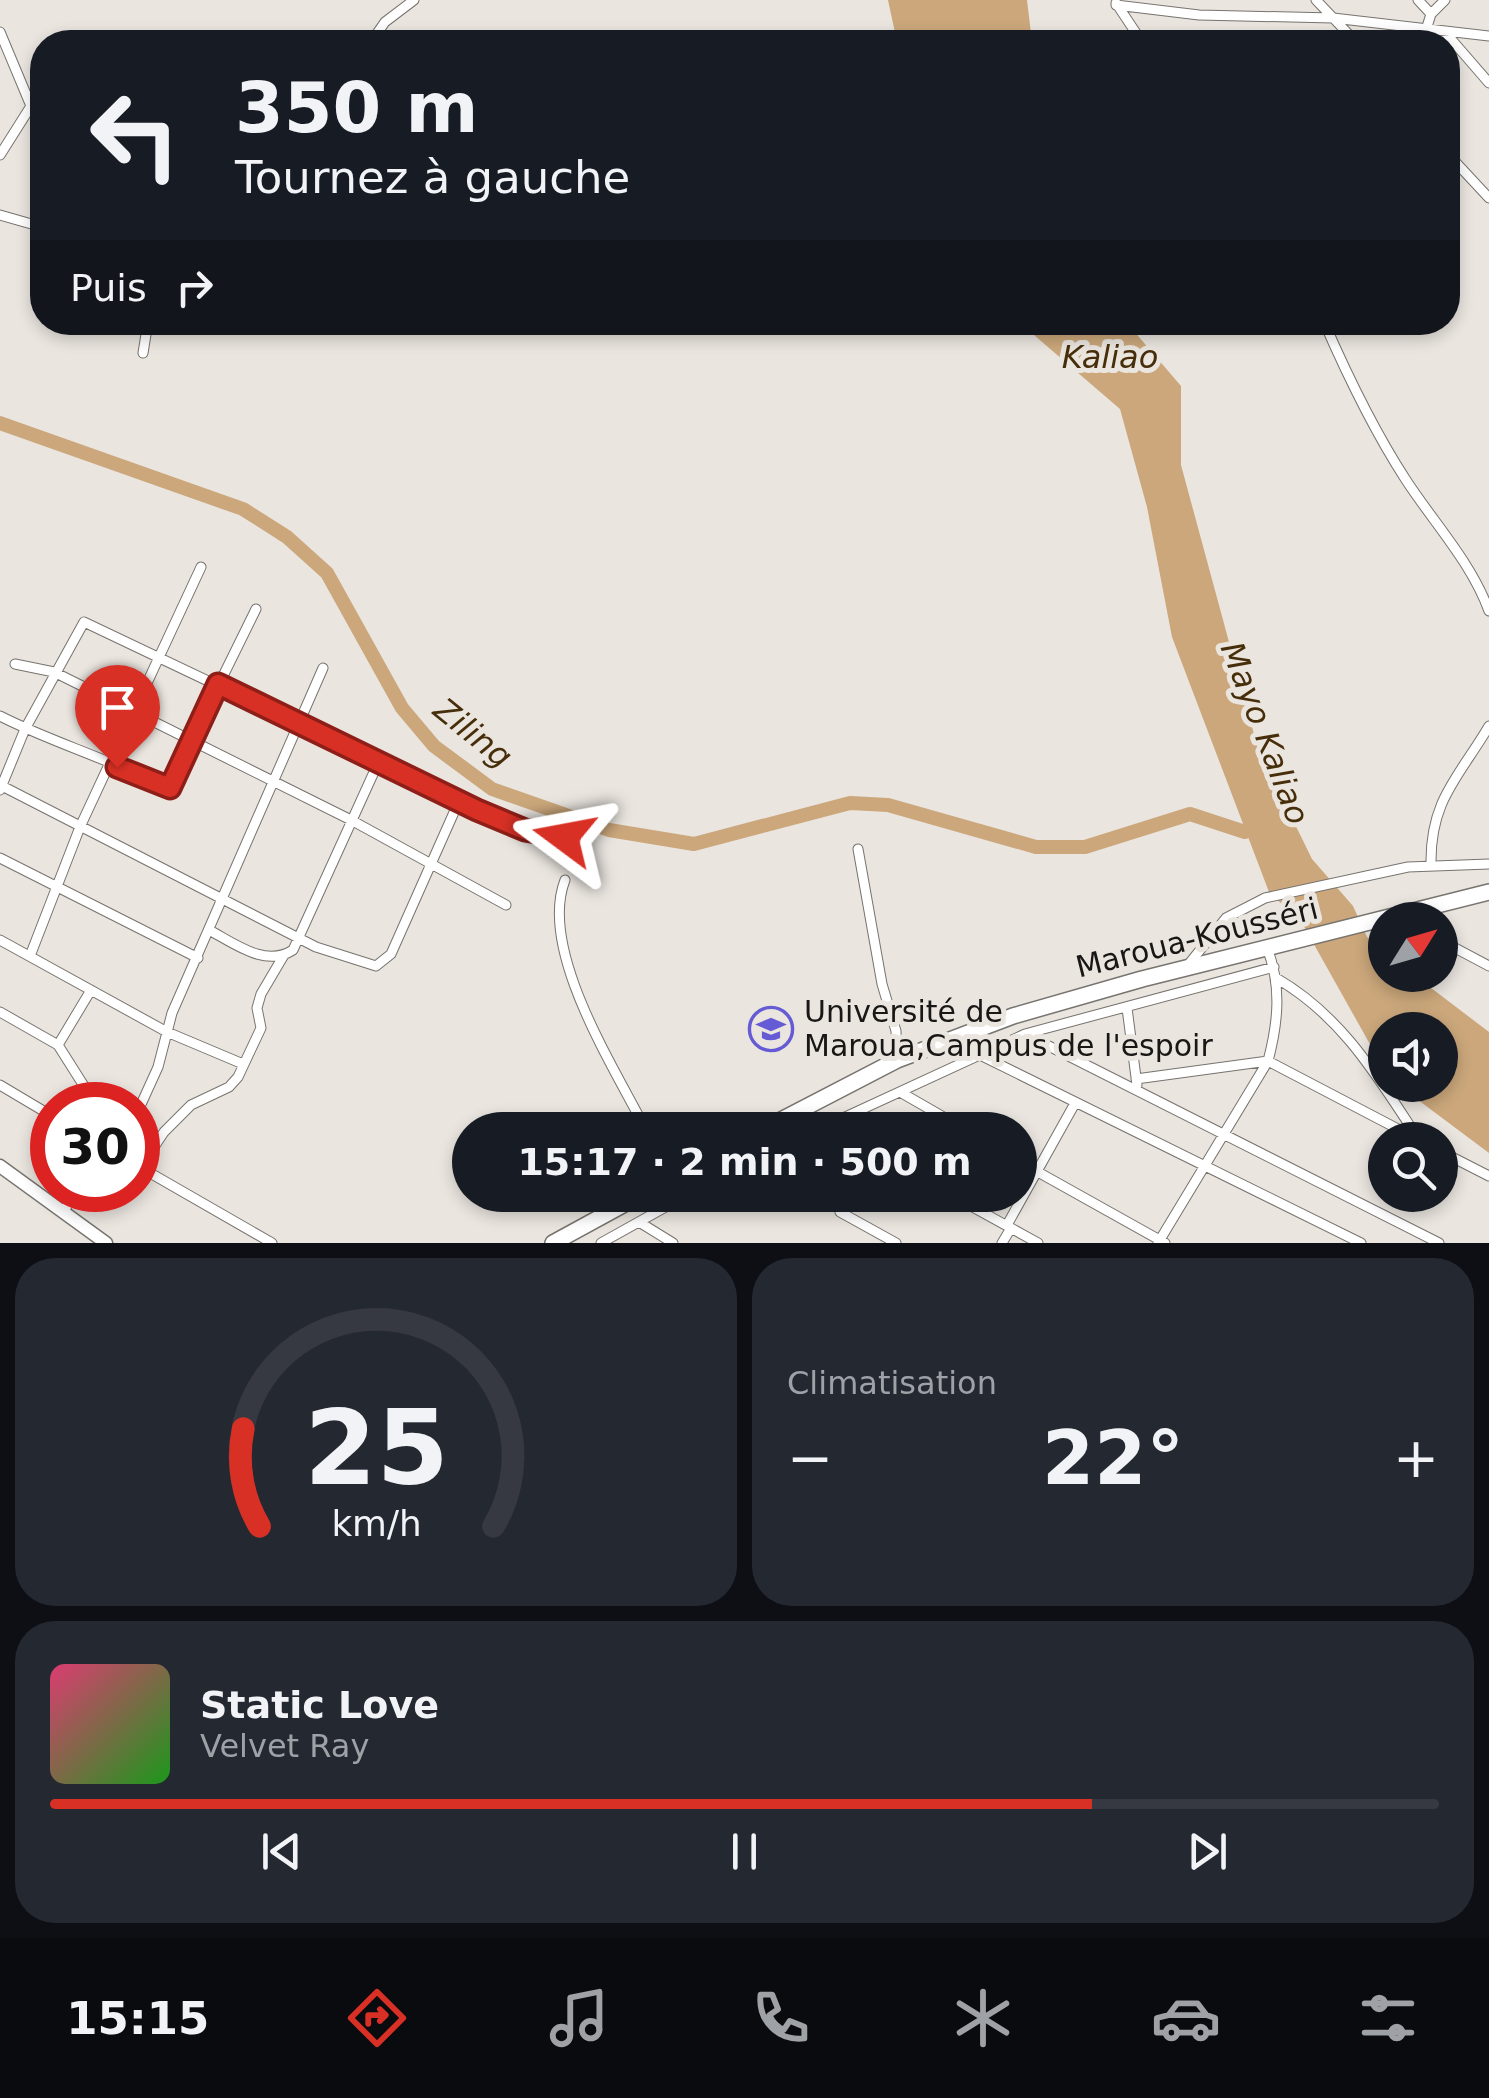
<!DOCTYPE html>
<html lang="fr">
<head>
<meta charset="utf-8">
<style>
	body { margin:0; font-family:"DejaVu Sans",sans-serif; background:#242831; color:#f1f3f6; height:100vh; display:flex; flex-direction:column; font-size:38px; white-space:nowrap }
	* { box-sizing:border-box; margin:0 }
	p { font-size:32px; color:#9ea1a6 }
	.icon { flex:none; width:55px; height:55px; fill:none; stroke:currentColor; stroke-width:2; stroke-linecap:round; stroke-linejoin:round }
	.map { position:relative; height:1243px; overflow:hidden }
	.sheet { display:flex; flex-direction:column; gap:15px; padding:15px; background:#0d0f14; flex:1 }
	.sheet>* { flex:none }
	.guide { position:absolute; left:30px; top:30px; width:1430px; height:305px; border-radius:40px; box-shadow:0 5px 15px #0003; background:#171b24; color:#f1f3f6; overflow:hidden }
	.needle { width:65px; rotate:53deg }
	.fabs { position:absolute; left:1368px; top:902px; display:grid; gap:20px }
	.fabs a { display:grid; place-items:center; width:90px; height:90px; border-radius:50%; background:#171b24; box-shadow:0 5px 15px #0003; font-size:50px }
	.speed { position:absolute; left:30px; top:1082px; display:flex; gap:20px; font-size:50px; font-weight:700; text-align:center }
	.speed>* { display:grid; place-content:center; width:130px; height:130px; border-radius:50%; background:#171b24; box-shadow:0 5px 15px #0003; line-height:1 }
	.speed .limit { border:15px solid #d22; background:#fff; color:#111 }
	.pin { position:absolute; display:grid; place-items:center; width:85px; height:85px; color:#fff; margin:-102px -42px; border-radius:50% 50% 50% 0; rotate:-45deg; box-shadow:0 0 10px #0007 }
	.pin .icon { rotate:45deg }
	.me { position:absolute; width:110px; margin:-55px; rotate:283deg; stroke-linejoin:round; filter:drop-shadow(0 0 8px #0008) }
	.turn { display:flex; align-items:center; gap:35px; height:210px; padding:0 40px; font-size:45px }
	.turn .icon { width:130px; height:130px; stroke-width:2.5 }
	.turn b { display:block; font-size:70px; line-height:85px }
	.then { display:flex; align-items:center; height:95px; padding:0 40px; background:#0003; gap:20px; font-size:38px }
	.big { font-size:75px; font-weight:700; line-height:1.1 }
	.sheet .widget { flex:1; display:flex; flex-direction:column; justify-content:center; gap:15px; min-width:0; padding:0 35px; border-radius:40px; background:#242831 }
	.sheet .dial { align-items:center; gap:0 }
	.dial svg { height:260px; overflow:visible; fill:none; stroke:#363941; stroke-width:7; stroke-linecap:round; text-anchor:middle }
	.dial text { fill:#f1f3f6; stroke:none }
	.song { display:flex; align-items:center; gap:30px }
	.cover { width:120px; height:120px; border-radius:15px; background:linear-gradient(135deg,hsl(340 70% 55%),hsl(120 70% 35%)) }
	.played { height:10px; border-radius:5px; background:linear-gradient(90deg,#d93025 75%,#363941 75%) }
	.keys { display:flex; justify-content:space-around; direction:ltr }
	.heat { display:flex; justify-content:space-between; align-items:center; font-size:55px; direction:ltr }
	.sheet .tiles { flex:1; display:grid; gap:15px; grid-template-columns:1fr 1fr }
	.widget:last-child { grid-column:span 2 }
	.trip { position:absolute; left:452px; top:1112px; width:585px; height:100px; border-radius:50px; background:#171b24; box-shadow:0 5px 15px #0003; font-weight:700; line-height:100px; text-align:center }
	.menu { display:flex; height:160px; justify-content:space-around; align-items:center; background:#090b0e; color:#9ea1a6 }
	.menu .icon { width:70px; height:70px }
	.menu .on { color:#d93025 }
	.menu b { font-size:45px; color:#f1f3f6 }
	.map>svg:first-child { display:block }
	.water { fill:#cba77b }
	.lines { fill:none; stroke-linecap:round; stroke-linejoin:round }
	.river { stroke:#cba77b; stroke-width:14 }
	.minor-casing { stroke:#77736e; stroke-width:11 }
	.secondary-casing { stroke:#77736e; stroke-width:15 }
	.trunk-casing { stroke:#77736e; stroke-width:18 }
	.minor { stroke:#fff; stroke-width:9 }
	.secondary { stroke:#fff; stroke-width:12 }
	.trunk { stroke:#fff; stroke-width:15 }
	.route-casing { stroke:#8d1f18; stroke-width:25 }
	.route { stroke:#d93025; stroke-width:18 }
	.labels { text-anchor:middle; stroke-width:10; stroke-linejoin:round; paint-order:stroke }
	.street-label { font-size:30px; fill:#181715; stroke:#eae5df }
	.poi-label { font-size:30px; fill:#181715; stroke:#eae5df; text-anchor:start }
	.water-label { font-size:32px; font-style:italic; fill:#472e0a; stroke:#eae5df }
</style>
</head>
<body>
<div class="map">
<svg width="1489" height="1243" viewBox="0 0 1489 1243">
	<rect width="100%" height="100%" fill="#eae5df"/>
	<!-- water -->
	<path class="water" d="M888 0H1027L1032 42H897Z
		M1020 323H1127L1181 386V465L1258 749 1312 859 1353 906 1367 937 1385 952V975H1414L1489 1032V1153L1398 1085H1440V1030H1385V1071L1302 923 1269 892 1172 637 1147 507 1120 409Z"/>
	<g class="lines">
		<!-- river -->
		<path class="river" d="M0 423 243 509 287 537 327 573 402 708 434 746 492 789 609 830 694 844 850 803 888 805 1036 847H1085L1190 814 1245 832"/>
		<defs>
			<path id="minor" d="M1316 0 1356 42
				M1418 0 1431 14
				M1116 3 1142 42
				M1116 5 1199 15 1333 18 1489 36
				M1426 30 1431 14 1445 0
				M1444 31 1489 83
				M0 32 31 106 0 155
				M371 42 385 22 414 0
				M1448 154 1489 198
				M0 215 42 227
				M1324 322C1348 377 1374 431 1406 480 1434 523 1471 562 1489 611
				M143 353 148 322
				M15 664 54 672 351 820 506 905
				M0 716C55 744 115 760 167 790L256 609
				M0 785 316 947 376 966 391 954 459 801
				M0 790 25 729 84 622 477 809 525 829 565 837
				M858 849 882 984 896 1031 897 1060
				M0 858 198 958
				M1431 864C1430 800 1459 777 1489 726
				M565 880C538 950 614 1067 646 1130
				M209 930C234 943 265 968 293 950L379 761
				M0 940 167 1032 243 1064
				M1440 940 1489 966
				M30 956 80 827 201 567
				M1188 965 1226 918 1265 898 1408 867 1489 864
				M1276 978C1342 1016 1377 1076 1418 1138
				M1127 1008 1137 1085
				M0 1012 58 1045 96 1105
				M1025 1034 1439 1243
				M58 1045 91 990
				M978 1054 1361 1243
				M1136 1079 1268 1061 1419 1140
				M0 1085 52 1116
				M900 1092 966 1130
				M138 1111 158 1067 172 1013 323 668
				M817 1130 1025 1034 1274 967
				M1440 1151 1489 1176
				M1020 1162 1165 1243
				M138 1166 272 1243
				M140 1168 164 1132 191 1105 229 1087 238 1077 261 1028 257 1008 261 994 284 955
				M951 1195 1038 1243
				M65 1209 78 1190
				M840 1212 896 1243
				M639 1222 673 1243
				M1007 1225 1074 1105
				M601 1243 687 1195
				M1002 1243 1011 1228
				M1158 1243 1268 1061C1278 1023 1282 986 1267 948"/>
			<path id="secondary" d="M0 1166 106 1243"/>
			<path id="trunk" d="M762 1130 897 1060 1013 1016 1142 979 1489 892
				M553 1243 641 1195"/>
		</defs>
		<!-- minor casing -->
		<use href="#minor" class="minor-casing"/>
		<!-- secondary casing -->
		<use href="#secondary" class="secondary-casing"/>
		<!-- trunk casing -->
		<use href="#trunk" class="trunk-casing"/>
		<!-- minor -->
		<use href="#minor" class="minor"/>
		<!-- secondary -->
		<use href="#secondary" class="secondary"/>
		<!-- trunk -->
		<use href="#trunk" class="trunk"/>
	</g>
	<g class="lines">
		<defs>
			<path id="route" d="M117 767 170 788 218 684 477 810 525 830 564 837"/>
		</defs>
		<!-- route casing -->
		<use href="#route" class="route-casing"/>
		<!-- route -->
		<use href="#route" class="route"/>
	</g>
	<!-- icons -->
	<defs>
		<symbol id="university-ring" viewBox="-11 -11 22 22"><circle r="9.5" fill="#eae5df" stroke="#655bd4" stroke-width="1.5"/><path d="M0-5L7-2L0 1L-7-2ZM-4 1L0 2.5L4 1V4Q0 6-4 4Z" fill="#655bd4"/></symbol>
	</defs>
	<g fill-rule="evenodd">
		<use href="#university-ring" x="746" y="1004" width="50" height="50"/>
	</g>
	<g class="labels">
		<!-- street labels -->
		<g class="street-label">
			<text transform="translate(1197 938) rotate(-14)" y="10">Maroua-Kousséri</text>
		</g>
		<!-- poi labels -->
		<g class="poi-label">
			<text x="804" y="1022">Université de<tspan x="804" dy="34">Maroua,Campus de l'espoir</tspan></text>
		</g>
		<!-- water labels -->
		<g class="water-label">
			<text x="1110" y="368">Kaliao</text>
			<text transform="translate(473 733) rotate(39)" y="11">Ziling</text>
			<text transform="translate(1265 733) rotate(69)" y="11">Mayo Kaliao</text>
		</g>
	</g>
</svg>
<div class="fabs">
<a><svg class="needle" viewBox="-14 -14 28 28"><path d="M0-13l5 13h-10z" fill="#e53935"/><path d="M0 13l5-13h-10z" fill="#9ea1a6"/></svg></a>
<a><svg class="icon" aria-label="sound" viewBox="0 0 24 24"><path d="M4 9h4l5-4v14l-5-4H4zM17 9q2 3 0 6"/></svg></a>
<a><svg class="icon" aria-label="search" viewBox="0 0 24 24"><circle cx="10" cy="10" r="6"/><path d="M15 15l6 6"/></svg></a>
</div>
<div class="speed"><div class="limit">30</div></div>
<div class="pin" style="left:117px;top:767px;background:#d93025"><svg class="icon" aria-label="arrive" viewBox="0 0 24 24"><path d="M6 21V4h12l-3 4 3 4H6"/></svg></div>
<svg class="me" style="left:564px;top:837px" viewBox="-20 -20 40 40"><path d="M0-17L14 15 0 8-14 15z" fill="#d93025" stroke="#fff" stroke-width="4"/></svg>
<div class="trip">15:17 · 2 min · 500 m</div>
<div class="guide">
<div class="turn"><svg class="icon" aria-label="left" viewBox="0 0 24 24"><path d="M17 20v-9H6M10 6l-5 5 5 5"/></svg><div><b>350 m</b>Tournez à gauche</div></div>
<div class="then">Puis<svg class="icon" aria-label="right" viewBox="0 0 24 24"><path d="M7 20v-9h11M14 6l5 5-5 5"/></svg></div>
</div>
</div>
<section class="sheet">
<div class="tiles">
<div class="widget dial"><svg viewBox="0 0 100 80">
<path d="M14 69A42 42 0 1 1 86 69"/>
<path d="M14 69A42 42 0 0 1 9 39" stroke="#d93025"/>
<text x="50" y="56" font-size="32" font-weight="700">25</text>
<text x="50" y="72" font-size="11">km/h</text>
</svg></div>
<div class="widget"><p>Climatisation</p>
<div class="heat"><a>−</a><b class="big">22°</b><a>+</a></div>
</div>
<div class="widget">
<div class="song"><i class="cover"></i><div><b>Static Love</b><p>Velvet Ray</p></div></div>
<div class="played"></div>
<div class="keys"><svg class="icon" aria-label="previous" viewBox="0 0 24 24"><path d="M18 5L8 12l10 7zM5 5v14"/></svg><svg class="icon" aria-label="pause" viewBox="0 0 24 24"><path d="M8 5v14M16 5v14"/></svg><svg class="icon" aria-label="next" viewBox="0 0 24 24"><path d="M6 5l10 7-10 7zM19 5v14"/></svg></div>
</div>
</div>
</section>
<nav class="menu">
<b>15:15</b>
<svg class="icon on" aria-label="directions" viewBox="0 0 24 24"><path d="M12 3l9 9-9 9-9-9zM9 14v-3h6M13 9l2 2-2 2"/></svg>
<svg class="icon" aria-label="music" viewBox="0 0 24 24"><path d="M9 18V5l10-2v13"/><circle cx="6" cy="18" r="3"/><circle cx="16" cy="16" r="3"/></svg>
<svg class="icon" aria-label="phone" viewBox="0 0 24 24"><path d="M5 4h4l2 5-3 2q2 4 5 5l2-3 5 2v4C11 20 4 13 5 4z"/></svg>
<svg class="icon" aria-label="climate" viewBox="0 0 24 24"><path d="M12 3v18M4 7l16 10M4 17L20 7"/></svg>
<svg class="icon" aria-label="car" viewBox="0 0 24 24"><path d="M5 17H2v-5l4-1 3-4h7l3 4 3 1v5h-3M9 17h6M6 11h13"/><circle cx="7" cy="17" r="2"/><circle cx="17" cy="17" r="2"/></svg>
<svg class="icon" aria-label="filters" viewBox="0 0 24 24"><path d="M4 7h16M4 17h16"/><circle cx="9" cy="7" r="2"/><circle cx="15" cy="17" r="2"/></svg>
</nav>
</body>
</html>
